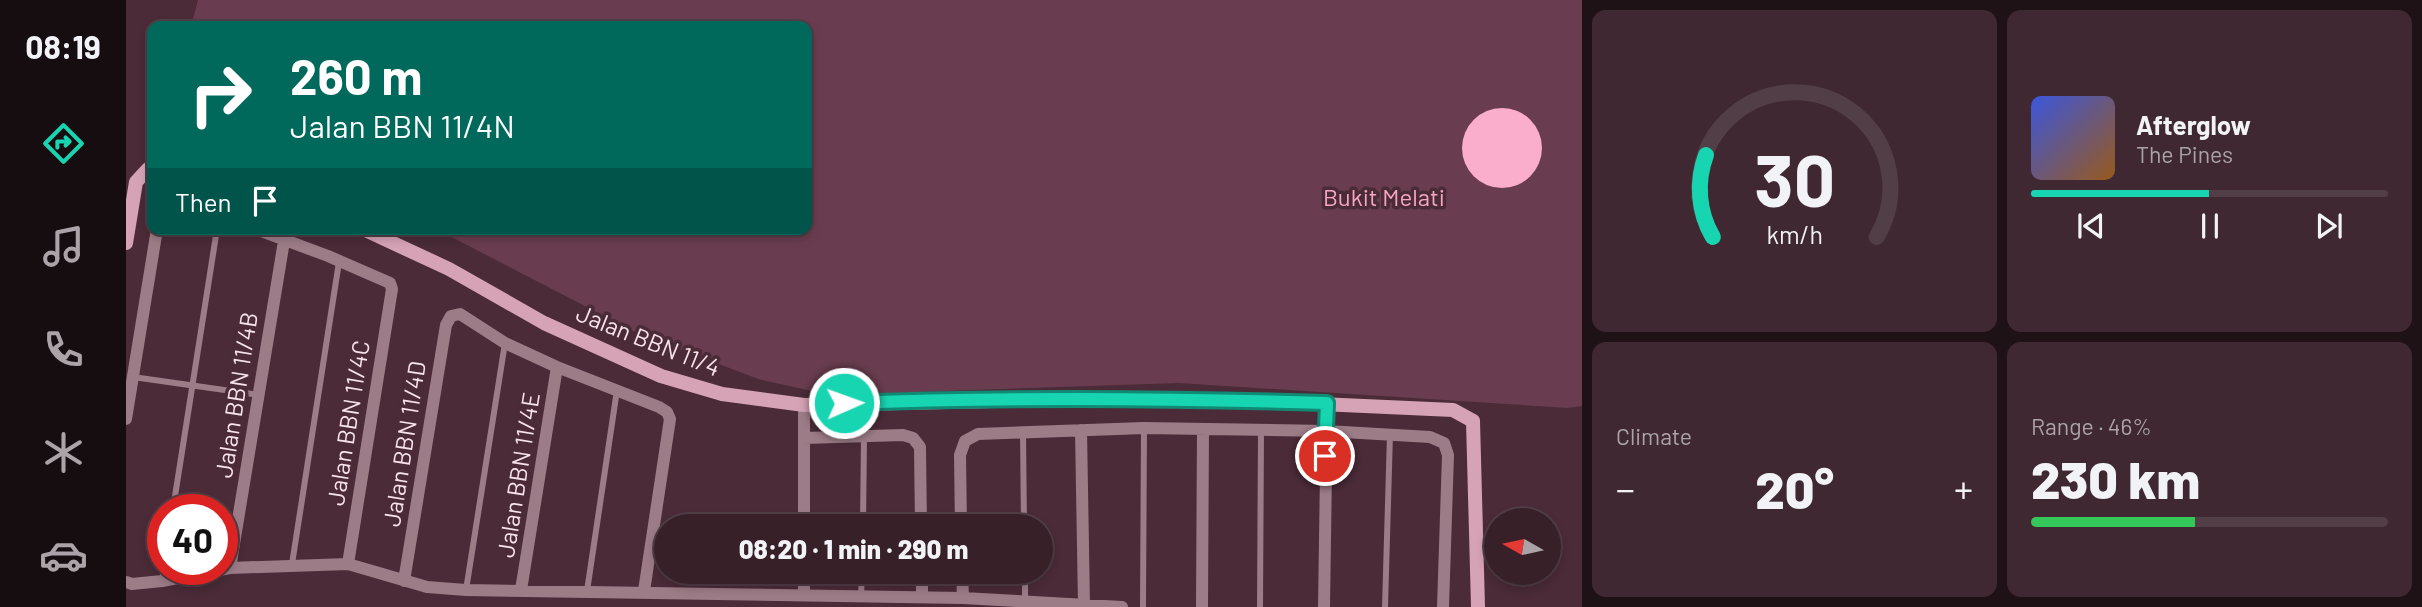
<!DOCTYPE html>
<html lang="en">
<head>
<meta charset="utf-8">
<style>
	body { margin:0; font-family:Barlow,sans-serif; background:#3f2831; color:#f1f3f6; height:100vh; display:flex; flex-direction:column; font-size:26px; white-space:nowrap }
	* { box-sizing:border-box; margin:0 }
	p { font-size:23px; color:#aba3a8 }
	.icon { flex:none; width:38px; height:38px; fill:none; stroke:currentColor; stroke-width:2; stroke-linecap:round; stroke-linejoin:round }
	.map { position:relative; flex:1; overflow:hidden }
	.side { display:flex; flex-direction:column; gap:10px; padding:10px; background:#1f1217; width:840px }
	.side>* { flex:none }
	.guide { position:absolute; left:21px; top:21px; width:665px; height:214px; border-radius:14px; box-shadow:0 4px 10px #0003,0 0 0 2px #523e46; background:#00695c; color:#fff; overflow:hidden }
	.needle { width:46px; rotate:279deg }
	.buttons { position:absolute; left:1358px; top:508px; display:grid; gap:14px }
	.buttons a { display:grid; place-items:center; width:77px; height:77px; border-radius:50%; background:#382029; box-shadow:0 4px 10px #0003,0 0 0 2px #523e46; font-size:35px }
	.speed { position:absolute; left:21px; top:494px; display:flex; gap:14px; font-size:35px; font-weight:700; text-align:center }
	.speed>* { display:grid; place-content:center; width:91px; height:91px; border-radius:50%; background:#382029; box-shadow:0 4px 10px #0003,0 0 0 2px #523e46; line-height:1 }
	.speed .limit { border:10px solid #d22; background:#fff; color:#111 }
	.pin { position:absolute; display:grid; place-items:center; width:60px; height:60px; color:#fff; margin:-30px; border:4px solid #fff; border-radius:50%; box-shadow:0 2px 7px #0007 }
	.me { position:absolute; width:77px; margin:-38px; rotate:88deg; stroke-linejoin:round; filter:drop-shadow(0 0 5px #0008) }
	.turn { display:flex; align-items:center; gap:24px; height:147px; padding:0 28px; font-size:32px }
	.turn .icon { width:91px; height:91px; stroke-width:2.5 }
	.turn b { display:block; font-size:49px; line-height:60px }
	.then { display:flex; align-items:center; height:66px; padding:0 28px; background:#0003; gap:14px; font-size:26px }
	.big { font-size:52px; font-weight:800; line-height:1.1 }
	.side .widget { flex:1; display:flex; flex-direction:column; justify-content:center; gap:10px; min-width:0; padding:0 24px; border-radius:14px; background:#3f2831 }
	.side .dial { align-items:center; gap:0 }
	.dial svg { height:182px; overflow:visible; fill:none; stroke:#523e46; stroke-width:7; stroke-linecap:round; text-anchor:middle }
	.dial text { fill:#f1f3f6; stroke:none }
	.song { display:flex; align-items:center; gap:21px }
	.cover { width:84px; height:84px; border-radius:10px; background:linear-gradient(135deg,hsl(230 70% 55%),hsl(30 70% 35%)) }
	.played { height:7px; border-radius:4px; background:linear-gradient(90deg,#18d5b2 50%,#523e46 50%) }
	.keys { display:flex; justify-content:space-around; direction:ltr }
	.heat { display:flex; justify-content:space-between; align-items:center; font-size:38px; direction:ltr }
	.charge { height:10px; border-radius:5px; background:linear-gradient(90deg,#34c759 46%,#523e46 0) }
	.side .tiles { flex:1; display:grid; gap:10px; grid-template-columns:repeat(2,1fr) }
	.trip { position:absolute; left:528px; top:514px; width:399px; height:70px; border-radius:35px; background:#382029; box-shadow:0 4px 10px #0003,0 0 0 2px #523e46; font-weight:800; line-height:70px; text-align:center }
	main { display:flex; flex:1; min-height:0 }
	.dock { display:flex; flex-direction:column; width:126px; justify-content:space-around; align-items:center; background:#160d10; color:#aba3a8 }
	.dock .icon { width:49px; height:49px }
	.dock .on { color:#18d5b2 }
	.dock b { font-size:32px; color:#f1f3f6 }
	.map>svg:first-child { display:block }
	.green { fill:#693d4f }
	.building { fill:#faaecb }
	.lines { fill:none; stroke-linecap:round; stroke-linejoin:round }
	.lane { stroke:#9c7c87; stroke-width:6 }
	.street { stroke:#9c7c87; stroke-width:12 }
	.secondary { stroke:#d6a3b6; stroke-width:14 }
	.route-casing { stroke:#108a74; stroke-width:18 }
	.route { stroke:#18d5b2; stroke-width:12 }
	.labels { text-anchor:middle; stroke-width:7; stroke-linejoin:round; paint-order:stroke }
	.park-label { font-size:24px; fill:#f6a6c5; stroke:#4a2b37 }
	.street-label { font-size:24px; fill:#f8e3ea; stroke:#4a2b37 }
</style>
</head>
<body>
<main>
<nav class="dock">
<b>08:19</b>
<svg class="icon on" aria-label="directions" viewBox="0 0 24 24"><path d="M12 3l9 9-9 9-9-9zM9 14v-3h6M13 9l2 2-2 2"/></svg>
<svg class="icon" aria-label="music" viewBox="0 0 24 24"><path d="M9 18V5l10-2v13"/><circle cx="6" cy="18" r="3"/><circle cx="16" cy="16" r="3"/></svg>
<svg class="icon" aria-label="phone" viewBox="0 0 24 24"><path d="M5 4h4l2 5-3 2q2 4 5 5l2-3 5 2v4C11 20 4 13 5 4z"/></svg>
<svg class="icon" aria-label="climate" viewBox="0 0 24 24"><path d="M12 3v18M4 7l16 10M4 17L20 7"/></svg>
<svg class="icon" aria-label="car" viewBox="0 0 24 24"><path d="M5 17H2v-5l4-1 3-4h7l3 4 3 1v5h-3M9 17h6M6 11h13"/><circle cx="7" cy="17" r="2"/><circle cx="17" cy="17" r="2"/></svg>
</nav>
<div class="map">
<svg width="1456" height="607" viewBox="0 0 1456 607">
	<rect width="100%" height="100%" fill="#4a2b37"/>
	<!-- green -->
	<path class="green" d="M72 0H1456V406L1441 408 1053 383 704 395 632 379 507 331 310 229H681V26H65Z"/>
	<!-- building -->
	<path class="building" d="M1336 148a40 40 0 1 1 80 0a40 40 0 1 1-80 0Z"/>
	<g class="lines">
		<!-- lane -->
		<path class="lane" d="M7 377 133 395
			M897 431 898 527
			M47 509 91 229
			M737 527 738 436
			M166 564 213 262
			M899 572V602
			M36 581 38 569
			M340 590 379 343
			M461 591 491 390
			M735 596 736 572
			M1017 607 1018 428
			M1134 607 1135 430
			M1259 607 1264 434"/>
		<!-- street -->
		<path class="street" d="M130 229 202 256 264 283 266 289 222 564
			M678 405V527
			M0 419 31 229
			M955 430 958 605
			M678 438 777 435 787 438 794 447 795 527
			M835 527 834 455 839 441 852 434 1018 428 1200 431 1304 437 1318 443 1322 455 1317 607
			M104 568 160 229
			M678 572V595
			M796 572V597
			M836 572 837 598
			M278 581 320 325 325 316 334 314 379 343 431 367 533 407 541 412 544 419 518 591
			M0 582 6 584 36 581 104 568 222 564 301 587 340 590 837 598 996 607
			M395 590 431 367
			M1076 607 1077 429
			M1198 607 1201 403"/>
		<!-- secondary -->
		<path class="secondary" d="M237 229 323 269 418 323 535 376 596 394 678 405 959 399 1102 400 1327 410 1347 421 1352 607
			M0 243 10 182 22 169H26"/>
	</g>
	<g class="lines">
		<defs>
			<path id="route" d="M718 403C879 397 1040 398 1201 403L1199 456"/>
		</defs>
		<!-- route casing -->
		<use href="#route" class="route-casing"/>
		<!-- route -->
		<use href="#route" class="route"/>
	</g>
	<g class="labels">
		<!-- park labels -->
		<g class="park-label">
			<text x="1258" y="206">Bukit Melati</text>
		</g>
		<!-- street labels -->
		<g class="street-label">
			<text transform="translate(522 341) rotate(22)" y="8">Jalan BBN 11/4</text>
			<text transform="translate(111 395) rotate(-81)" y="8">Jalan BBN 11/4B</text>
			<text transform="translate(223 423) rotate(-81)" y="8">Jalan BBN 11/4C</text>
			<text transform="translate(279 444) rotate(-81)" y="8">Jalan BBN 11/4D</text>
			<text transform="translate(393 475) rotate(-81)" y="8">Jalan BBN 11/4E</text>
		</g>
	</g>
</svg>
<div class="buttons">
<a><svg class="needle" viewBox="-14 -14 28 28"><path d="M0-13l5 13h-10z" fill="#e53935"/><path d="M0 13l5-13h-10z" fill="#aba3a8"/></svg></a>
</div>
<div class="speed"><div class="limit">40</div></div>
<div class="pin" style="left:1199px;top:456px;background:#d93025"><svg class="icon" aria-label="arrive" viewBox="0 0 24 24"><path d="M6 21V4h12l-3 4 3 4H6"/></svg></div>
<svg class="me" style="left:718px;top:403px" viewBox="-20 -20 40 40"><circle r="17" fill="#18d5b2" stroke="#fff" stroke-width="3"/><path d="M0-11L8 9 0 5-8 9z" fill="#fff"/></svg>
<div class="trip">08:20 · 1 min · 290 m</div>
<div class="guide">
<div class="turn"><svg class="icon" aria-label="right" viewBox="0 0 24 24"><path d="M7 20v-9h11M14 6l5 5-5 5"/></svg><div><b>260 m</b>Jalan BBN 11/4N</div></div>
<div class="then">Then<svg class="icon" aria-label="arrive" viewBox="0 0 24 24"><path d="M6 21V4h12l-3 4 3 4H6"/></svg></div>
</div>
</div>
<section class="side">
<div class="tiles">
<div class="widget dial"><svg viewBox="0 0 100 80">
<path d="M14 69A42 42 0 1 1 86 69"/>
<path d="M14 69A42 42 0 0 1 11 33" stroke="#18d5b2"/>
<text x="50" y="56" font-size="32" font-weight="700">30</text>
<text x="50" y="72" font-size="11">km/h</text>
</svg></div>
<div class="widget">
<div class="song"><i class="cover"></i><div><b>Afterglow</b><p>The Pines</p></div></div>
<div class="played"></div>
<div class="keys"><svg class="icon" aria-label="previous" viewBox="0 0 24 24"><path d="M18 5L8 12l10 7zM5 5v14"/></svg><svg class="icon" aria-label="pause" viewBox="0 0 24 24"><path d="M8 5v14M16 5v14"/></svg><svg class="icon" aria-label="next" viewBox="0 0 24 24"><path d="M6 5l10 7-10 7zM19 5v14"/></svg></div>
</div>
<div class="widget"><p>Climate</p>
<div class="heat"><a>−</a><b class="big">20°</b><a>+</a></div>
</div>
<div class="widget"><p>Range · 46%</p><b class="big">230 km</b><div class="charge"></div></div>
</div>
</section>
</main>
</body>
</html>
